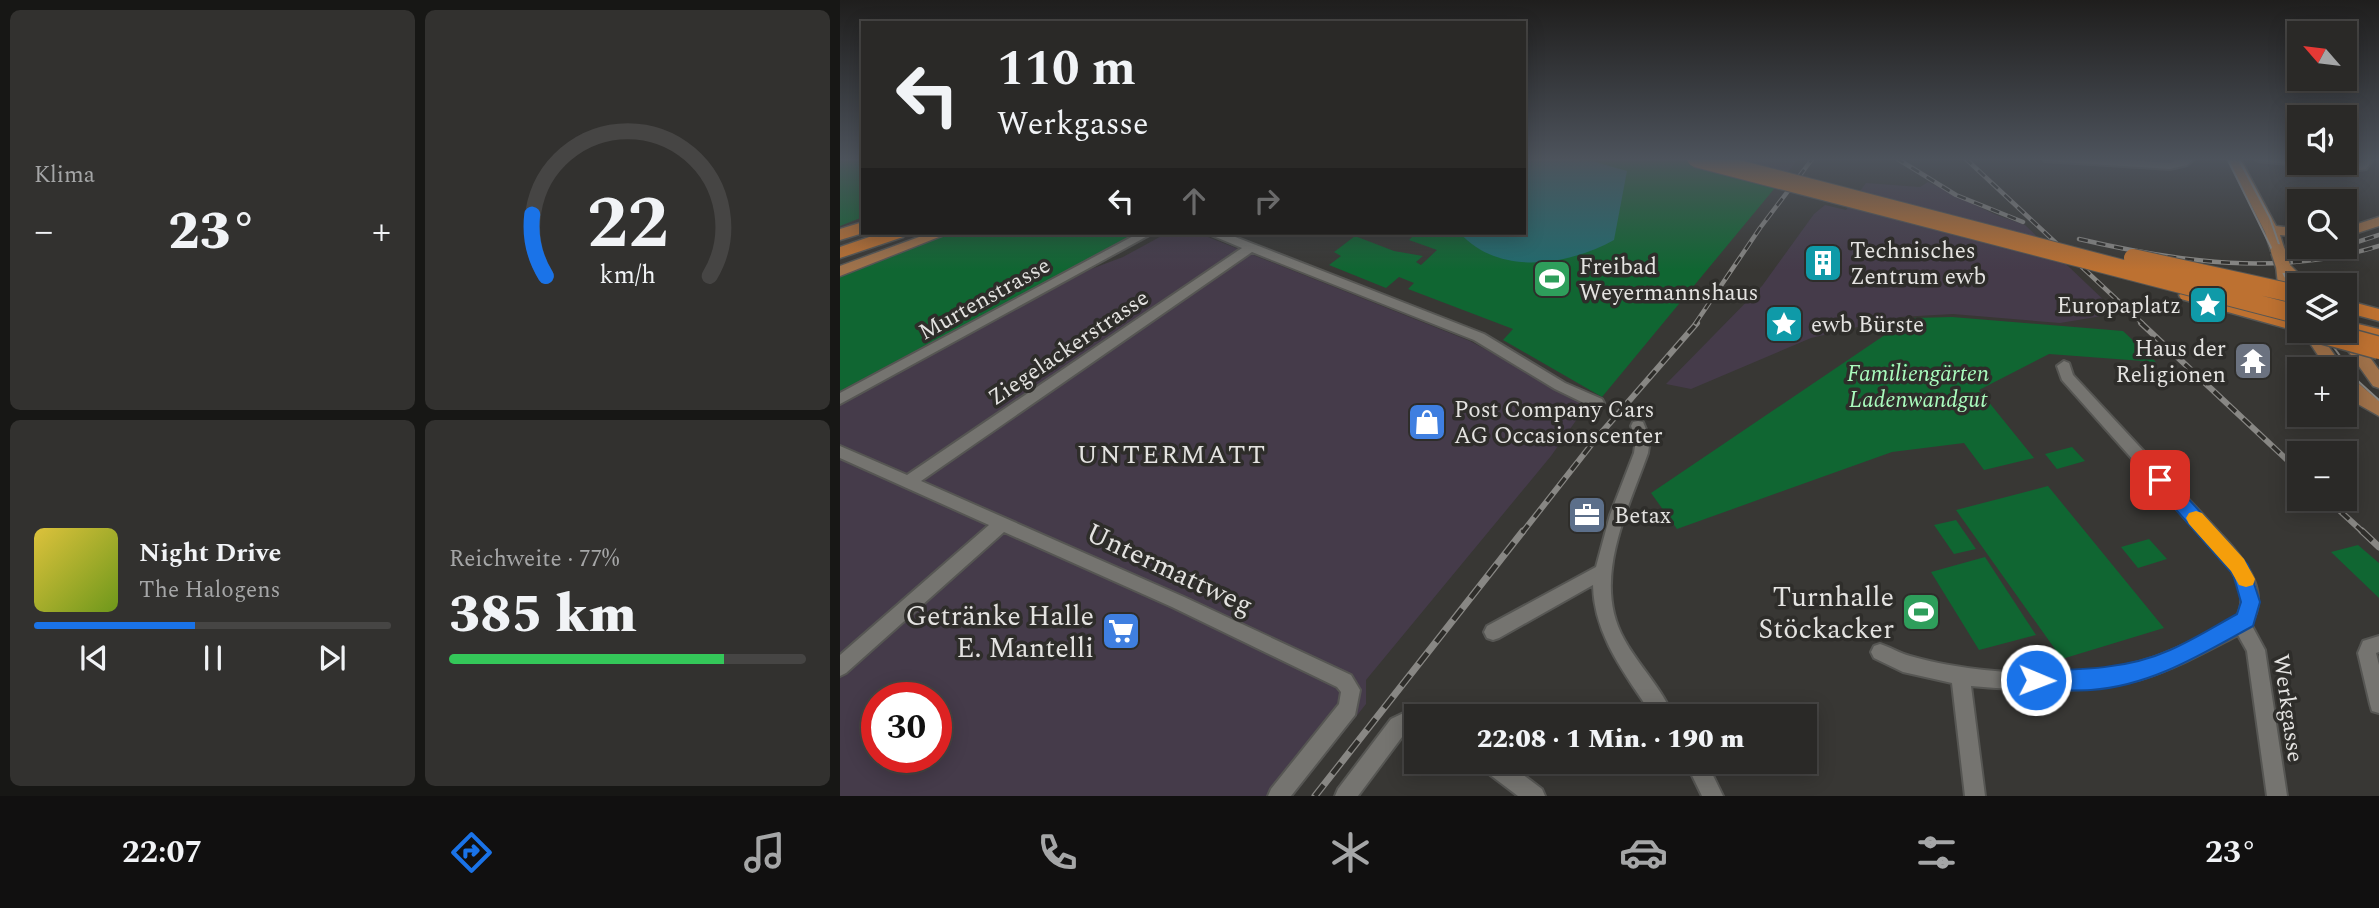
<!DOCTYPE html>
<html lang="de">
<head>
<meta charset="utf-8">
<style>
	body { margin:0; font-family:Spectral,serif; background:#32312f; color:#f1f3f6; height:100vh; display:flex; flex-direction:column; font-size:26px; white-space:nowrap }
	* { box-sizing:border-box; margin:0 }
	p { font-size:23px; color:#a5a6a7 }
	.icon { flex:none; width:38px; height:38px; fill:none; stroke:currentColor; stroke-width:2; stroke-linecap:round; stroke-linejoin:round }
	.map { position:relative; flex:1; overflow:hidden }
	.drawer { display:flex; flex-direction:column; gap:10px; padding:10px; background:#171715; width:840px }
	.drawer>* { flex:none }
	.banner { position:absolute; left:21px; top:21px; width:665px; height:214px; border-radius:0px; box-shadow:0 4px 18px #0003,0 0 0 2px #464544; background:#2a2927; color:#f1f3f6; overflow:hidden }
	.needle { width:46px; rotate:298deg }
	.buttons { position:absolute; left:1447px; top:21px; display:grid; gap:14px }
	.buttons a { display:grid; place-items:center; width:70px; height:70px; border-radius:0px; background:#2a2927; box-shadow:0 4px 18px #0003,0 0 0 2px #464544; font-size:35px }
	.speed { position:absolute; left:21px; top:682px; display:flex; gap:14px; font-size:35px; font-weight:700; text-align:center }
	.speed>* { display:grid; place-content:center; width:91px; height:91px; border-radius:50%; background:#2a2927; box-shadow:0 4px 18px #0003,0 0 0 2px #464544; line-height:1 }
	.speed .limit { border:10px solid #d22; background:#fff; color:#111 }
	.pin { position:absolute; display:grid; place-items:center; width:60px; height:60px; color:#fff; margin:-30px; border-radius:14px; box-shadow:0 4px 10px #0006 }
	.me { position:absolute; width:77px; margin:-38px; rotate:91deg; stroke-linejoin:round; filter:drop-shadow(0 0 5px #0008) }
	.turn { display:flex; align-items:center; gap:24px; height:147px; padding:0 21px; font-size:32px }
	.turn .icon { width:91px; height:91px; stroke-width:2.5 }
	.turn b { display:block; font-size:49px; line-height:60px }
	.lanes { display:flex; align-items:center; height:66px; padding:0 21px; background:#0003; justify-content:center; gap:35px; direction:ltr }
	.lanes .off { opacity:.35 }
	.big { font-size:52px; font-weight:800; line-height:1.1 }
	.drawer .widget { flex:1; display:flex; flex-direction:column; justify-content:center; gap:10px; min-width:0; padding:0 24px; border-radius:10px; background:#32312f }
	.drawer .dial { align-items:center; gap:0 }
	.dial svg { height:182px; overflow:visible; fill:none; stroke:#464544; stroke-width:7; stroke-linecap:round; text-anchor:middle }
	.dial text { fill:#f1f3f6; stroke:none }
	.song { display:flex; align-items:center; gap:21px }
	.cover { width:84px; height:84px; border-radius:10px; background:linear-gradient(135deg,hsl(50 70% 55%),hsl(80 70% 35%)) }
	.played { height:7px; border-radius:4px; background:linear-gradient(90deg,#1a73e8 45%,#464544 45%) }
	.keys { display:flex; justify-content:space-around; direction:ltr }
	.heat { display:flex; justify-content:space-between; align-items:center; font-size:38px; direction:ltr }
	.charge { height:10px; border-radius:5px; background:linear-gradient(90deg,#34c759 77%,#464544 0) }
	.drawer .tiles { flex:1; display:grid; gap:10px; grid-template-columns:repeat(2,1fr) }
	.trip { position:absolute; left:564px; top:704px; width:413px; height:70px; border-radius:0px; background:#2a2927; box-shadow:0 4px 18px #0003,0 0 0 2px #464544; font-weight:800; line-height:70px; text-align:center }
	.tabs { display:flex; height:112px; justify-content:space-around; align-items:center; background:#111010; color:#a5a6a7 }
	.tabs .icon { width:49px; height:49px }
	.tabs .current { color:#1a73e8 }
	.tabs b { font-size:32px; color:#f1f3f6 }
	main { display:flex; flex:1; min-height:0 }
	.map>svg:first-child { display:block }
	.industrial { fill:#453b4a; fill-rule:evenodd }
	.green { fill:#106632 }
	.water { fill:#216a6d }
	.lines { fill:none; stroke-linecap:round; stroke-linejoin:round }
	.minor-casing { stroke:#565653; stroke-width:4 }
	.major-casing { stroke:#565653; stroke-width:3 }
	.highway-casing { stroke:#565653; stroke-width:3 }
	.minor { fill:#757470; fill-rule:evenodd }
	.major { fill:#a0724a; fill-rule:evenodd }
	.highway { fill:#bd7131; fill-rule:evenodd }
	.tram { stroke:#888784; stroke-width:2 }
	.rail-far2-casing { stroke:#888784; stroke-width:4.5 }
	.rail-far1-casing { stroke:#888784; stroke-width:6 }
	.rail-casing { stroke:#888784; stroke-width:7 }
	.rail-far2 { stroke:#2e2d2a; stroke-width:2.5; stroke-dasharray:9; stroke-linecap:butt }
	.rail-far1 { stroke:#2e2d2a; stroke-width:3.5; stroke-dasharray:10; stroke-linecap:butt }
	.rail { stroke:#2e2d2a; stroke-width:4.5; stroke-dasharray:14; stroke-linecap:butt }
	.major-bridge-casing { stroke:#565653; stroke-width:17; stroke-linecap:butt }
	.highway-bridge-far1-casing { stroke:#565653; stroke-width:20; stroke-linecap:butt }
	.highway-bridge-casing { stroke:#565653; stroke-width:25; stroke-linecap:butt }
	.major-bridge { stroke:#a0724a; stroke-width:14 }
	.highway-bridge-far1 { stroke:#bd7131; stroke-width:18 }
	.highway-bridge { stroke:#bd7131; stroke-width:22 }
	.route { fill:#1a73e8; stroke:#114b97; stroke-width:2 }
	.slow { fill:#f59e0b }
	.labels { text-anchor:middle; stroke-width:7; stroke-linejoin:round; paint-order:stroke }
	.poi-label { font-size:23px; fill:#e4e3e1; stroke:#2e2d2a; text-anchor:start }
	.street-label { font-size:23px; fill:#e4e3e1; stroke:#2e2d2a }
	.park-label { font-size:23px; font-style:italic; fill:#a9fbbd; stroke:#2e2d2a }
	.quarter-label { font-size:26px; letter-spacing:2px; fill:#e4e3e1; stroke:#2e2d2a }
	.near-street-label { font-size:28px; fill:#e4e3e1; stroke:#2e2d2a }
	.near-poi-label { font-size:28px; fill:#e4e3e1; stroke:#2e2d2a; text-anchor:end }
</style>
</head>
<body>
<main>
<section class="drawer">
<div class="tiles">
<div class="widget"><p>Klima</p>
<div class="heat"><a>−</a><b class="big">23°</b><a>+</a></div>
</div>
<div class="widget dial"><svg viewBox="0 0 100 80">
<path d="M14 69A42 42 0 1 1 86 69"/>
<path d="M14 69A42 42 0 0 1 8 42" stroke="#1a73e8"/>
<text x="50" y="56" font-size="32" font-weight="700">22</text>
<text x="50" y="72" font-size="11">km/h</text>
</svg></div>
<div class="widget">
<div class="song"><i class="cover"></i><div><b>Night Drive</b><p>The Halogens</p></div></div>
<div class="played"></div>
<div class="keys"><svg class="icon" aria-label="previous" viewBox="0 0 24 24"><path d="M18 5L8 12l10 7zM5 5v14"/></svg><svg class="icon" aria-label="pause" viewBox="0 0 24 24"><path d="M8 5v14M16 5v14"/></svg><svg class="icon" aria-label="next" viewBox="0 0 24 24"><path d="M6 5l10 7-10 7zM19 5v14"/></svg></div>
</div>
<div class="widget"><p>Reichweite · 77%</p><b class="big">385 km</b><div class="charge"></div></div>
</div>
</section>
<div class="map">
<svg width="1539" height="796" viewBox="0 0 1539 796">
	<rect width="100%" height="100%" fill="#383734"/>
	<!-- industrial -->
	<path class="industrial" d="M870 158H959L943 178Z
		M1088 182 1154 214 1185 225 1269 305 1274 314 1220 323 1113 314 1060 317 971 338 851 389 826 384 922 286 974 214 985 205 1006 210 1026 183 1080 187Z
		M327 233H358L630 341 754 408 751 413 742 412 711 456 526 680V704L453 796H0V404L251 269 283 257ZM37 698H96V758H37Z"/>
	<!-- green -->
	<path class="green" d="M0 158H23V217L0 226Z
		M684 158H870L943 178 762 397 663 340 673 329 568 289 574 283 559 277 546 288 489 265 501 256 494 252 515 236 554 251 583 256 576 262 581 265 597 250 569 240 573 236 563 233H684Z
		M110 233H298L0 391V277Z
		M1112 317 1283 331 1316 362 1209 354 1139 390 1194 458 1144 470 1124 443 1052 452 837 529 811 493 1061 324 1074 318Z
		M1232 447 1245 461 1217 469 1205 454Z
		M1208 486 1324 628 1222 659 1116 510Z
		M1116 520 1136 549 1114 554 1094 525Z
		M1309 539 1327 559 1298 568 1281 547Z
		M1518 545 1539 563V598L1491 552Z
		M1145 557 1196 635 1139 650 1091 572Z"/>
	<!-- water -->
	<path class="water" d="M684 158 752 161 787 171 774 240C729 265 659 277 620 233H684Z"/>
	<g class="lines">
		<defs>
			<path id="minor" d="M1200 158H1259L1330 163 1343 158H1355L1347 165 1330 169 1205 161Z
				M1414 158 1460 159V163L1512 165 1519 164 1523 158H1534L1526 169 1512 171 1419 161Z
				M299 233H313L0 404V393Z
				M370 233H385L644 334 725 383 762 399 764 403 757 408 752 407 715 389 634 340 412 252 81 481 344 597 511 675 520 690 515 715 451 796H428L431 789 499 704 501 692 497 687 332 607 164 532 6 673 0 676V655L149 525 0 458V446L67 475 402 248 371 235Z
				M1224 361 1229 363 1233 375 1389 543C1409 566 1429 594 1411 624L1425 650 1447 796H1427L1407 651 1398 635C1367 651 1335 669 1301 679 1246 694 1187 691 1131 686L1145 796H1125L1112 683 1063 672 1034 658 1031 652 1034 646 1040 644C1050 647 1059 653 1070 656 1135 675 1237 680 1303 661 1336 651 1366 634 1396 618 1406 601 1401 585 1391 570L1222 380 1217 366Z
				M798 421 803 422 810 439 808 453C788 510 751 580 784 639 798 665 822 688 833 716H813C786 675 754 636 753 585L659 638 653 640 647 638 644 632 647 626 756 567 770 515 794 453 796 439 791 426 793 422Z
				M1539 636V652L1536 653 1539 665V713L1532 711 1530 704 1518 653 1523 641Z
				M576 707 583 709 585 716H576V727L565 733 518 796H495L498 789 551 719Z
				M638 761H665L702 789 705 796H678L641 768Z
				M845 761H866L883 796H862Z"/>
			<path id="major" d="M1387 158H1400L1436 226 1460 229V237L1440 235 1445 251 1443 254 1438 255 1431 251 1425 232Z
				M1539 217V226L1505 237V228Z
				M90 233H109L0 276V266Z
				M1443 261 1448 263 1470 285H1460V289L1452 283 1460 304V321L1454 320 1439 294 1436 266Z
				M1505 329 1510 330 1539 370V388L1533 386 1496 334Z
				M1462 331H1478L1504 369H1487Z
				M1505 375 1511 377 1539 401V416L1516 403 1505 392Z"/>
			<path id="highway" d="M23 222V233L0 240V229Z
				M41 233H66L63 237 0 258V247Z
				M1348 289 1460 320V331H1466L1460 332 1341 299 1339 295Z
				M1505 300 1539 309V321L1505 312Z
				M1505 321 1539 329V343L1498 332 1505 331Z"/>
		</defs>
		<!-- minor casing -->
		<use href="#minor" class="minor-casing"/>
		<!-- major casing -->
		<use href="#major" class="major-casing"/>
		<!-- highway casing -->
		<use href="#highway" class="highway-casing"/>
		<!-- minor -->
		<use href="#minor" class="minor"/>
		<!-- major -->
		<use href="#major" class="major"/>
		<!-- highway -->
		<use href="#highway" class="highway"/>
		<!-- tram -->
		<path class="tram" d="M1387 158 1445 276 1460 299
			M1398 158 1430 218 1440 247
			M1482 331 1519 382 1539 400"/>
		<defs>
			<path id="rail-far2" d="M1056 158 1116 195 1183 222
				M1125 158 1303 324
				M1239 239C1338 262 1440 277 1539 246
				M1508 245 1539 235
				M855 324 920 228 973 158"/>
			<path id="rail-far1" d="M1301 323 1460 472
				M1487 499 1524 533
				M682 533 755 440 857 323"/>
			<path id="rail" d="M1522 531 1539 547
				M475 796 683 531"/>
		</defs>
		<!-- rail-far2 casing -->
		<use href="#rail-far2" class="rail-far2-casing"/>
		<!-- rail-far1 casing -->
		<use href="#rail-far1" class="rail-far1-casing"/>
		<!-- rail casing -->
		<use href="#rail" class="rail-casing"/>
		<!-- rail-far2 -->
		<use href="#rail-far2" class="rail-far2"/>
		<!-- rail-far1 -->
		<use href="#rail-far1" class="rail-far1"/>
		<!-- rail -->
		<use href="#rail" class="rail"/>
		<defs>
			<path id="major-bridge" d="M1438 251 1443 266"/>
			<path id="highway-bridge-far1" d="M856 158 1460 315
				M1293 258 1460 295"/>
			<path id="highway-bridge" d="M1477 331 1539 348"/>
		</defs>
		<!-- major-bridge casing -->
		<use href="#major-bridge" class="major-bridge-casing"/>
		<!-- highway-bridge-far1 casing -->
		<use href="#highway-bridge-far1" class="highway-bridge-far1-casing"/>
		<!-- highway-bridge casing -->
		<use href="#highway-bridge" class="highway-bridge-casing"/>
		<!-- major-bridge -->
		<use href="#major-bridge" class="major-bridge"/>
		<!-- highway-bridge-far1 -->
		<use href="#highway-bridge-far1" class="highway-bridge-far1"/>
		<!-- highway-bridge -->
		<use href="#highway-bridge" class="highway-bridge"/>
	</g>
	<!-- sky -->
	<linearGradient id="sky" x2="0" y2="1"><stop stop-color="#1f1e1d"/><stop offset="0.59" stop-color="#4d535c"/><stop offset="1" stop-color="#4d535c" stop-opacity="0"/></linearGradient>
	<rect width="1539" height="270" fill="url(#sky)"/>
	<!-- route -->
	<path class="route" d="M1320 473 1327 475 1408 565 1420 602 1413 626C1362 654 1311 686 1251 690 1233 691 1214 690 1196 690L1189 687 1186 680 1189 673 1196 670C1241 670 1288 669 1330 650 1353 640 1375 626 1397 614L1401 602 1393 574 1314 485 1312 480 1314 475Z"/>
	<!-- slow -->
	<path class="slow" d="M1356 511 1362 513 1404 559 1415 579 1413 585 1406 587 1399 585 1391 571 1349 524 1346 518 1349 513Z"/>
	<!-- icons -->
	<defs>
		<symbol id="building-square" viewBox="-11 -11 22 22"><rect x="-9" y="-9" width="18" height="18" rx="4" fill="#0f9aa8" stroke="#2e2d2a"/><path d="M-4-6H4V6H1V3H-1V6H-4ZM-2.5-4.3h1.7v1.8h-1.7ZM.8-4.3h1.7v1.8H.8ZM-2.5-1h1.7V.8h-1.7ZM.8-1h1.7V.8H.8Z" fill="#fff"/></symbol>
		<symbol id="stadium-square" viewBox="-11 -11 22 22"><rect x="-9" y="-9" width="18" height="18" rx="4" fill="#2e9e5b" stroke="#2e2d2a"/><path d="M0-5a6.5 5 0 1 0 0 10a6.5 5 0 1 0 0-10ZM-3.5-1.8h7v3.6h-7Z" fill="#fff"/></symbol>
		<symbol id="sight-square" viewBox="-11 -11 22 22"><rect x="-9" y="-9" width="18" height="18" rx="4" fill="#0f9aa8" stroke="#2e2d2a"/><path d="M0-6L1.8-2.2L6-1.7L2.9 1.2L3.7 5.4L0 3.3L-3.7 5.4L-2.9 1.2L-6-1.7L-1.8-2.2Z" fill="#fff"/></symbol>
		<symbol id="temple-square" viewBox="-11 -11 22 22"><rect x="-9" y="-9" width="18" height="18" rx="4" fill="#6b7280" stroke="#2e2d2a"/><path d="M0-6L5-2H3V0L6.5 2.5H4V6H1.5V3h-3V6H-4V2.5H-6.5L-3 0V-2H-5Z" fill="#fff"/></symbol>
		<symbol id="shop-square" viewBox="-11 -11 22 22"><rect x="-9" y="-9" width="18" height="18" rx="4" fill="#3f7fe0" stroke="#2e2d2a"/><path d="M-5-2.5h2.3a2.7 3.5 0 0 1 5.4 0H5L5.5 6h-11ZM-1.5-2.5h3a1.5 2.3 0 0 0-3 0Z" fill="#fff"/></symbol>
		<symbol id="office-square" viewBox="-11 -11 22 22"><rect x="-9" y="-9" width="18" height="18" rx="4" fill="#5c6f8a" stroke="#2e2d2a"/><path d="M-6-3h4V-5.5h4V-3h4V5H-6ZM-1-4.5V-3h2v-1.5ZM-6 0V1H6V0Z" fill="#fff"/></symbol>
		<symbol id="supermarket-square" viewBox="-11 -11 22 22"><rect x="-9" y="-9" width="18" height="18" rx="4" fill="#3f7fe0" stroke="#2e2d2a"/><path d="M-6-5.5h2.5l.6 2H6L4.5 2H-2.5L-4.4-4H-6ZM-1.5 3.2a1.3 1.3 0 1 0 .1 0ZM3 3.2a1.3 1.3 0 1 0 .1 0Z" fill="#fff"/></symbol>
	</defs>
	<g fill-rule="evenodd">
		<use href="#building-square" x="961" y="241" width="44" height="44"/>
		<use href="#stadium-square" x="690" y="257" width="44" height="44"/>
		<use href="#sight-square" x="1346" y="283" width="44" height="44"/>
		<use href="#sight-square" x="922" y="302" width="44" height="44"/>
		<use href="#temple-square" x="1391" y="339" width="44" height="44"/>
		<use href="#shop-square" x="565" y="400" width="44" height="44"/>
		<use href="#office-square" x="725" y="493" width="44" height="44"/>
		<use href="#stadium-square" x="1059" y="590" width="44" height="44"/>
		<use href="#supermarket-square" x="259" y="609" width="44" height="44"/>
	</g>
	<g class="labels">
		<!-- poi labels -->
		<g class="poi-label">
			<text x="1010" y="258">Technisches<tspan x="1010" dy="26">Zentrum ewb</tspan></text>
			<text x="739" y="274">Freibad<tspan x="739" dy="26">Weyermannshaus</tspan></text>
			<text x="1341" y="313" text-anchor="end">Europaplatz</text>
			<text x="971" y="332">ewb Bürste</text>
			<text x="1386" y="356" text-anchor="end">Haus der<tspan x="1386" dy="26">Religionen</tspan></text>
			<text x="614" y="417">Post Company Cars<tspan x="614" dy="26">AG Occasionscenter</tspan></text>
			<text x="774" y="523">Betax</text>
		</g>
		<!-- street labels -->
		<g class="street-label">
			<text transform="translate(144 298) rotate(-29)" y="8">Murtenstrasse</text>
			<text transform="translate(228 347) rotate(-34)" y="8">Ziegelackerstrasse</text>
			<text transform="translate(1449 708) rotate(82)" y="8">Werkgasse</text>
		</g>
		<!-- park labels -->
		<g class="park-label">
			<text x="1078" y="381">Familiengärten<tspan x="1078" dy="26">Ladenwandgut</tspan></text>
		</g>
		<!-- quarter labels -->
		<g class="quarter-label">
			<text x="332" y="463">UNTERMATT</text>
		</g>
		<!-- near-street labels -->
		<g class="near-street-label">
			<text transform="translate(330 568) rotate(25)" y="10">Untermattweg</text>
		</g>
		<!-- near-poi labels -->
		<g class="near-poi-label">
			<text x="1054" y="606">Turnhalle<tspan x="1054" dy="32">Stöckacker</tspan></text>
			<text x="254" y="625">Getränke Halle<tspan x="254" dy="32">E. Mantelli</tspan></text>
		</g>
	</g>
</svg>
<div class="buttons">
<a><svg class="needle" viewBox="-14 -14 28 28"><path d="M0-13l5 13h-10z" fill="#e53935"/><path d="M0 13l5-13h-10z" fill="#a5a6a7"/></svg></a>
<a><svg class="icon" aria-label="sound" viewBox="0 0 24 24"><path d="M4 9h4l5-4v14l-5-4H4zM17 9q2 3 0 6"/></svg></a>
<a><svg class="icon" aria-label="search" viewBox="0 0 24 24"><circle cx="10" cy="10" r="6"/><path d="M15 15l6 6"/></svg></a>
<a><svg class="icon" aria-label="layers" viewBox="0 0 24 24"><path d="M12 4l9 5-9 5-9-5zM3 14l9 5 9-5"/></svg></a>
<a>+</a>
<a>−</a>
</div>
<div class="speed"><div class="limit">30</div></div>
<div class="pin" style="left:1320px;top:480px;background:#d93025"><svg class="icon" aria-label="arrive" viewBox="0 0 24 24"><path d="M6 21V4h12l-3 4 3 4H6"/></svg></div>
<svg class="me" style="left:1196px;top:680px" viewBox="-20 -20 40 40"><circle r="17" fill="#1a73e8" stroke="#fff" stroke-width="3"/><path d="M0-11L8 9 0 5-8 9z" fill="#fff"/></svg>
<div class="trip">22:08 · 1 Min. · 190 m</div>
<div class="banner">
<div class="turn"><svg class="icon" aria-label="left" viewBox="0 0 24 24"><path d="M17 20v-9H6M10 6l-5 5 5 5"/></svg><div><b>110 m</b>Werkgasse</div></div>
<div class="lanes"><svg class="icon" aria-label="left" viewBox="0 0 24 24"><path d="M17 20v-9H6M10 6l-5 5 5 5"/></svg><svg class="icon off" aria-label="ahead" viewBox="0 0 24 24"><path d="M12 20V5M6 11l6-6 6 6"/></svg><svg class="icon off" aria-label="right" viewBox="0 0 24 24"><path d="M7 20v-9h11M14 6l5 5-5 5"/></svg></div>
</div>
</div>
</main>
<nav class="tabs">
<b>22:07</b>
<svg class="icon current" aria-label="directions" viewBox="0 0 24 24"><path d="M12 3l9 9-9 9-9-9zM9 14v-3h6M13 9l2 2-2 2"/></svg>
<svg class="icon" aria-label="music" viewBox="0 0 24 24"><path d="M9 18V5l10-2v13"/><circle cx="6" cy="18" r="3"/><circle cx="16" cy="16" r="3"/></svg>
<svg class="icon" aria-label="phone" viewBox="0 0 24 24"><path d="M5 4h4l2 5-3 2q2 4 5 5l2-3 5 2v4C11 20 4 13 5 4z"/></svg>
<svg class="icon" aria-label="climate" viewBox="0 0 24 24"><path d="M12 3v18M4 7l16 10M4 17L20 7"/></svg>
<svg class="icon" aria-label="car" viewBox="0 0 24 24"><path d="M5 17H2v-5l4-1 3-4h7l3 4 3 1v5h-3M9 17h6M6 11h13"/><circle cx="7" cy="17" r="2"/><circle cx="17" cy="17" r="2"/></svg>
<svg class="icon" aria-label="filters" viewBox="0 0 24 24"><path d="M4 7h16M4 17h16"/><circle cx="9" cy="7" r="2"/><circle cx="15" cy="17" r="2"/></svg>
<b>23°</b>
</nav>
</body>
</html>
